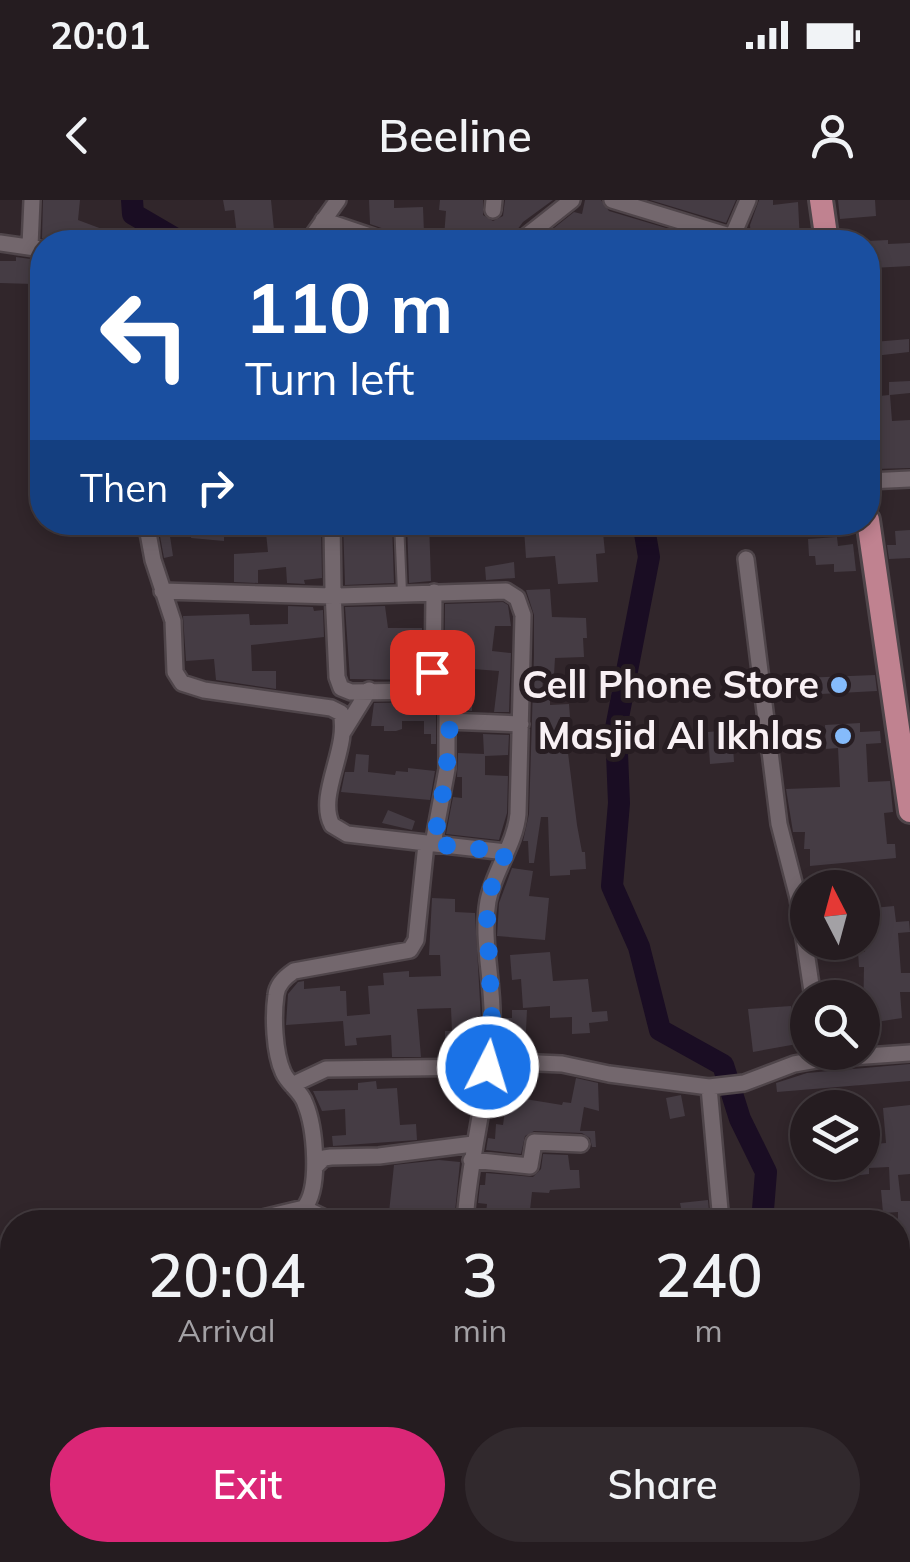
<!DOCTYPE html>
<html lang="en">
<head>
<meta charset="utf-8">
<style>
  :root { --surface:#251c20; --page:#31292d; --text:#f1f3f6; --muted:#a3a1a5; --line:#423a3e; --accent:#db2777 }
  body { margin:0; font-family:Mulish,sans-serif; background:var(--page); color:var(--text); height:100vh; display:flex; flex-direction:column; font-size:38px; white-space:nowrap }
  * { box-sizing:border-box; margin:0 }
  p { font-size:32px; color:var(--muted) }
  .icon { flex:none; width:55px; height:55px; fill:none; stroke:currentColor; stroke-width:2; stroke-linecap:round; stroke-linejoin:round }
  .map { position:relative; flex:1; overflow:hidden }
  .panel { position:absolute; left:0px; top:1010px; width:910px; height:352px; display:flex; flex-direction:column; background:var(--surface); border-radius:40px 40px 0 0; box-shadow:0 5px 15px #0003,0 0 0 2px var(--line) }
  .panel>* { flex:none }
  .top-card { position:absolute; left:30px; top:30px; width:850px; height:305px; border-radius:40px; box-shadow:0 5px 15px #0003,0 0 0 2px var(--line); background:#1a4fa0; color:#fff; overflow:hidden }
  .needle { width:65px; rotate:354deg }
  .controls { position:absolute; left:790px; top:670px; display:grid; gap:20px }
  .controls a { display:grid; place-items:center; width:90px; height:90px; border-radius:50%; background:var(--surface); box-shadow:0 5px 15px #0003,0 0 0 2px var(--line); font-size:50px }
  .pin { position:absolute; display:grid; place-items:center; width:85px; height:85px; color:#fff; margin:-42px; border-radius:20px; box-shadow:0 5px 15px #0006 }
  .me { position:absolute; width:110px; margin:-55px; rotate:5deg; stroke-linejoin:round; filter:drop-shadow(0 0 8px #0008) }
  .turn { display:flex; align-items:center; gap:35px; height:210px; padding:0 50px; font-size:45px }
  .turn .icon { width:130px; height:130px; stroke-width:2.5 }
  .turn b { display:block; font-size:70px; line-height:85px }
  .then { display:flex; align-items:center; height:95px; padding:0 50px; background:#0003; gap:20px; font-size:38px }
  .eta { display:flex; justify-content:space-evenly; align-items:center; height:170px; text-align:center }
  .eta b { font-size:60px; font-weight:600; line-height:70px }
  .primary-button { display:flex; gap:20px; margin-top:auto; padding:20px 50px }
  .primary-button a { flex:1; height:115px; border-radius:60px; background:var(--accent); color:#fff; font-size:40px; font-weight:600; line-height:115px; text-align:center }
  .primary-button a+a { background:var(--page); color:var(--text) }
  .status { display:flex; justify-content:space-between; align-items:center; height:70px; padding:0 50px; background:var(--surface); direction:ltr }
  .status svg { height:28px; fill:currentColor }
  header { display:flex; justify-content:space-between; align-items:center; height:130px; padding:0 50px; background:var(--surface); font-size:45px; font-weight:600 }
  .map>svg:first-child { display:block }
</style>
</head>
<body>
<div class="status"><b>20:01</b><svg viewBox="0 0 49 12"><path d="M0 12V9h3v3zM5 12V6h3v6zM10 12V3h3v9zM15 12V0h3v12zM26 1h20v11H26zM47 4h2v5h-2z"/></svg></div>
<header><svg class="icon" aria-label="back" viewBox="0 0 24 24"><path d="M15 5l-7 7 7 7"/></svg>Beeline<svg class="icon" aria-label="person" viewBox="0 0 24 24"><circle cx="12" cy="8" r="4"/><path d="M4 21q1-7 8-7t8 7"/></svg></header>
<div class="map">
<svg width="910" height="1362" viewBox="0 0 910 1362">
  <rect width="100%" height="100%" fill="#31262b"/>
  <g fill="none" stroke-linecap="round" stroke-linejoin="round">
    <path stroke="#1a0d23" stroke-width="22" d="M132,0L133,14L181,42
      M643,322L649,357L616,528L619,603L612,686L639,747L660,830L723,865L740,919L766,972L762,1022
      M876,1350L879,1362"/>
  </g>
  <path fill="#453c44" d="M43,0H80L78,20L110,32L105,42H82L69,37L68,42H60L42,38Z
    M223,0H271L275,40L260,41V37L237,35L234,10L225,11Z
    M369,0H394V8L423,7L424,33L393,32L370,24Z
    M440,0H483V15L493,21L503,16L505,0H553L523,22L508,42L444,37L446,11L439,10Z
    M585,0H601L609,11L713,42L604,39L603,42H543L544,36L574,12L582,14Z
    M650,0H736L726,23Z
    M759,0H773V5L798,2L800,42L751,41L750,25Z
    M838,0H875L876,16L840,19Z
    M888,40V44L910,43V66L872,68L868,41Z
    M16,57L38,60V79H33V84L0,83V61H16Z
    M909,139V152L874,156L873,142Z
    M910,181V193L890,195L892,221L910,220V268L875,269L873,237L868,233V225L873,222L870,197L889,195V182Z
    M193,322H220L224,331V341L191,338Z
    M290,322H321L322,378L304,380L305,384L287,383L286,367L258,370V383L234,382V354L268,352L266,333L284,332Z
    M343,322H392L394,383L345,385Z
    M407,322H429L431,381L409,383Z
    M553,322H602L605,353L596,354L598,382L558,384L555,356L526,358L524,329L553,327Z
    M168,323L173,356L164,358L158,325Z
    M910,330V358L889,359L887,345H896L895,331Z
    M837,337L838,346L853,344L856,371L834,372V364L816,365L815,356H809L808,339Z
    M514,362L515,378L486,380L485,367Z
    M550,389L552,417L586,418L587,438H583L584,457L555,458L554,475H543L542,497L550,496V505L569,504L570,517H560L562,554L568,553L577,625L582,652H585L586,669L570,670V675L550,676L548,617H541L534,663H529L528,641H523L529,614L534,455V415L526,390Z
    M503,402L508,405L511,426H495L492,451L511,453L509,512H494L499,471L473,469L472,511L458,510L457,500L444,486L445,404Z
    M288,406L313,407L314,411L323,410L324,437L251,445L252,471H276V489L216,480L214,459L186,461L183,416L249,414L250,425L288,424Z
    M385,406L388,428H422V480L350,479L345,407Z
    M875,475L877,491L802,495L801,478Z
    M428,502L436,510V544H431V534H424V521H402V529L396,531H384V526H371L374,503Z
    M860,523V532L880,531L881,543L866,544L868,582L890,581L893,612L884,613L887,644H895L896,658L810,666V649H804L805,632H793L786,589L840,587L838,548L826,549L825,525Z
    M732,530L734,562L710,564L708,532Z
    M483,534L509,535L508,555L485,556V575L508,576L507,613L499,640L446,634L453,597L462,598V577H457L458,553L484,554Z
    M356,554L369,555L368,572L395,575L396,571L408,572V568L435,571L430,600L341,592L345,572H354Z
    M388,610L415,621L412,630L382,623Z
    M512,668L533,671L529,696L549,698L545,740L497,736L499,703Z
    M432,698L455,699V712L475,713L481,819L478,856H445V831H452L451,808L417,809L421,857H392L391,835L356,838L357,845L345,846L343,821L286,825L288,794L298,782L304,781V789L340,786V791H346L347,816L370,814L368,786L384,785L383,773L409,771V777L441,776L440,755H429Z
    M894,706L896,722L909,721L910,732L898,733L901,773H910V792H900L902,818L863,824L864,767H859L858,752H865L862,709Z
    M550,752L553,781L588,779L592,812L607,811L608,821L589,823L590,833L572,834V817L550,818V806L523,808L521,779L512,780L510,755Z
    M791,806V819L808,817V846L797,847V844L753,852L748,809Z
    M512,810H527L525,851L501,850L503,818H512Z
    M910,864V881L777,892L776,883L807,873Z
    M576,878L598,883L599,911L584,907L580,931H595L596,947H592L590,938L582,933L534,931L525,936L521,954L486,950L488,938L495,939L496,924L503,925L507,896L562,905L563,902L571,903Z
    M376,881L377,889L397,888L400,925L416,924L417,940L333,946L332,936L346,935L345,909L322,911L313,891L358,890V883Z
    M681,895L685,916L670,919L666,898Z
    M910,905V974L898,975L901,1001H910V1044L898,1045V1012L883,1013L881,990H890L889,967L869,968V974L852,976L851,962H862V945L886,943L883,908Z
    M543,954L568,955L570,970H579L580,988L550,990L549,993L532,992L530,1010L524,1009L523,1022H485L487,1004L478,1003L480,985H485L486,973L533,977L541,969Z
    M439,960L460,962L454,1022H388L394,965Z
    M708,1000L710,1022H633L632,1015L668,1011L681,1008L680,1003Z
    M54,1350H83L82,1362H54Z
    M150,1350V1362H117V1351Z
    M201,1350H278L279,1362H201Z
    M693,1350H721L722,1362H692Z
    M767,1350H798V1359L768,1362Z
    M820,1350H853L854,1362H821Z"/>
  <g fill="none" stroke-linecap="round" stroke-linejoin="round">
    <g stroke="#4f454a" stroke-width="12">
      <path id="lane" d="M399,322L402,393
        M898,1152L910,1150"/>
    </g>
    <g stroke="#4f454a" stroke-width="20">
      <path id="street" d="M612,0L733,37
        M493,10L494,0
        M323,20L388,42
        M308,42L338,0
        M519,42L572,0
        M730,42L748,0
        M0,43L42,49
        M30,46L32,0
        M868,281L910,279
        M146,322L153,360L173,421L175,472L182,483L204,490L331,508L341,513C350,548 316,595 332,625L347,634L506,652
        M231,322H279
        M332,322L333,391L338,396L506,391L517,398L523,415L518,614C515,645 494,670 488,701C481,741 494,784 492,824C489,891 469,956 465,1022
        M746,359L779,624L798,698L813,798
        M162,391L333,396
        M333,391L337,477L341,488L351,492L433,491L447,505V569L433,644
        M433,491L434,392
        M447,521L521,524
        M343,532L369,490
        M489,861L562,864L609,874L709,887L744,883L794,864L822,859L910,853
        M292,885L326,869L487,867
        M709,887L721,1022
        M471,960L530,966L534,942L581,944
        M316,966L324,958L331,957L379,956L473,944
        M304,1008L333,1022
        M246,1022L304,1008C321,988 315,927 305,903C301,891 288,884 283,872C274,852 273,816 276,795C277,784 285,777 294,771L410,750L416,740L426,644
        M898,1070L910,1069
        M190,1350V1362
        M334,1350L336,1362
        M608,1350L609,1362
        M732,1350L733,1362
        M809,1350L810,1362
        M93,1362L94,1350
        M484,1362L502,1350"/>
    </g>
    <g stroke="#4f454a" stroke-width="25">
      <path id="secondary" d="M421,1362L467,1357L478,1362"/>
    </g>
    <g stroke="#4f454a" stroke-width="28">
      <path id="primary" d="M821,0L827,42
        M868,320L910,611"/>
    </g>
    <use href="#lane" stroke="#73676d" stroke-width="8"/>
    <use href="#street" stroke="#73676d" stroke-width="15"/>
    <use href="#secondary" stroke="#73676d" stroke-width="20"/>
    <use href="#primary" stroke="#c08290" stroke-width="22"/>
  </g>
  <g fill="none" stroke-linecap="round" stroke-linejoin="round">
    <path stroke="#1a73e8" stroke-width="18" stroke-dasharray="0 32.4" d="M432,472V491C433,492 444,501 445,501C458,520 439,619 433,644L506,652L492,685L487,716L492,821L488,867"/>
  </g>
  <g fill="#85bbfb" stroke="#271d22" stroke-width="4">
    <circle cx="839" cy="485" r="10"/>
    <circle cx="843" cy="536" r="10"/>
  </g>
  <g text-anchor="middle" stroke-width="10" stroke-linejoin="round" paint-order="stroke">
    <g font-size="38" font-weight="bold" fill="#f8f0f4" stroke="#271d22" text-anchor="end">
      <text x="819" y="498">Cell Phone Store</text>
      <text x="823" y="549">Masjid Al Ikhlas</text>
    </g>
  </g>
</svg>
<div class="controls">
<a><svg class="needle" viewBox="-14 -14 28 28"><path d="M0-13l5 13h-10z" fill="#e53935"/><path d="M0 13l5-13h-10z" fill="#a3a1a5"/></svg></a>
<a><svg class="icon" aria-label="search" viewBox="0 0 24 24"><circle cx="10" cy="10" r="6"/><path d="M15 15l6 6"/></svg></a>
<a><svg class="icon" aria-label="layers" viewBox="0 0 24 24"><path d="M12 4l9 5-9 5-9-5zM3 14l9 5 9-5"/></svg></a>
</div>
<div class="pin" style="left:432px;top:472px;background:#d93025"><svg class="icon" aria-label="arrive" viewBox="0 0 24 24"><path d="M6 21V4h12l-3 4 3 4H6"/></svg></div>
<svg class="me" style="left:488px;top:867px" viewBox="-20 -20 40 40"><circle r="17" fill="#1a73e8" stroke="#fff" stroke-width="3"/><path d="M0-11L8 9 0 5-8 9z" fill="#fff"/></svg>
<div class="top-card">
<div class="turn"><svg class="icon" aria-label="left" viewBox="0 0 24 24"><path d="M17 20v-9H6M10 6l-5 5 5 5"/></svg><div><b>110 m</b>Turn left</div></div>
<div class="then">Then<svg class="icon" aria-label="right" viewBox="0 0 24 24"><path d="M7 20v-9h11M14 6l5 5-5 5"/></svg></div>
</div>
<section class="panel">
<div class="eta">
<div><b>20:04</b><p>Arrival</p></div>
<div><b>3</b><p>min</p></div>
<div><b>240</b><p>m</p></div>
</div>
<div class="primary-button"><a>Exit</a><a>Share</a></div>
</section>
</div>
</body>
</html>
